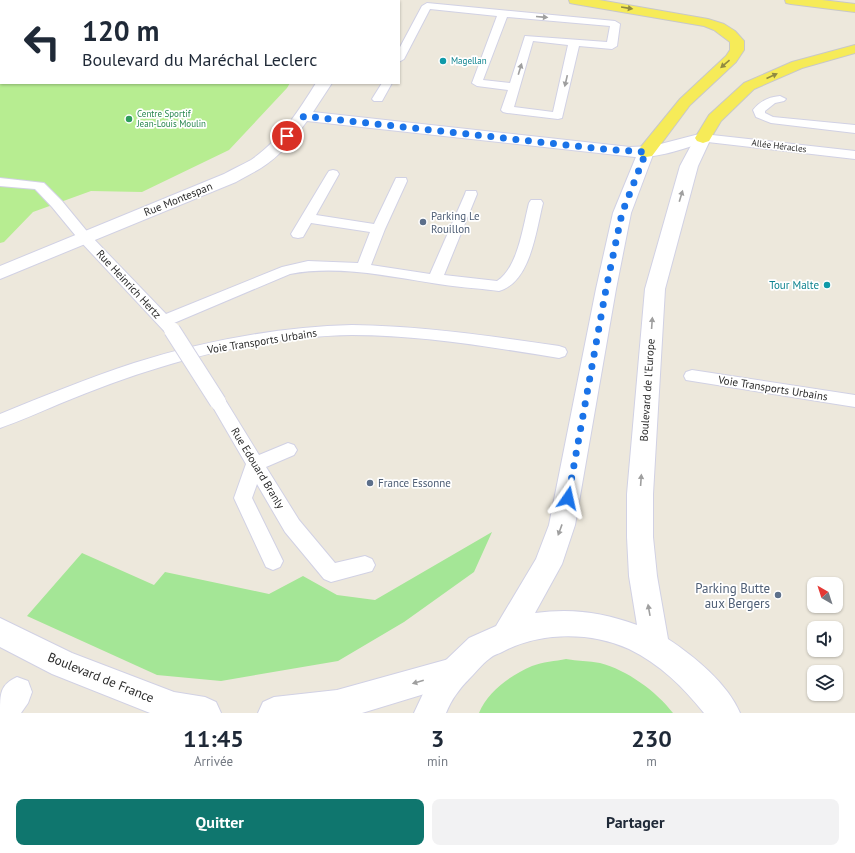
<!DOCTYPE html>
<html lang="fr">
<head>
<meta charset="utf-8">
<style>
  :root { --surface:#fff; --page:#f2f2f3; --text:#1f2937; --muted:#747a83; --accent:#0f766e }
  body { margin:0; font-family:"PT Sans",sans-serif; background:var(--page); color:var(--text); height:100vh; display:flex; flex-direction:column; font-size:15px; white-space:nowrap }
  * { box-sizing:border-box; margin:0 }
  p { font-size:13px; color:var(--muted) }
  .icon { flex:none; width:22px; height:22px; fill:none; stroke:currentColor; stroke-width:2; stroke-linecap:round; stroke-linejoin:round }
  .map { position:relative; height:713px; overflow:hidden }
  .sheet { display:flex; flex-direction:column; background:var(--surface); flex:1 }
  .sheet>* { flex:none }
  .top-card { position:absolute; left:0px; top:0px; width:400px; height:84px; box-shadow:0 1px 3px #0004; background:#fff; color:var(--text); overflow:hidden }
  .needle { width:26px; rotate:321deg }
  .tools { position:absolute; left:807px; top:577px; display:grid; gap:8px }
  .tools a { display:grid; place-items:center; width:36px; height:36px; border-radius:8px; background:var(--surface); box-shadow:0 1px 3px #0004; font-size:20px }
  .pin { position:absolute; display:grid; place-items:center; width:34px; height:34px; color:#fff; margin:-17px; border:2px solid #fff; border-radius:50%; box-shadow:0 1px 4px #0007 }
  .me { position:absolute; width:44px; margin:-22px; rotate:11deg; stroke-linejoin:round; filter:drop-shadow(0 0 3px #0008) }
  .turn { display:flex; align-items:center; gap:14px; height:84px; padding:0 16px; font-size:18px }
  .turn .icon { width:52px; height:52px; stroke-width:2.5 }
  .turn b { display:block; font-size:28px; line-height:34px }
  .eta { display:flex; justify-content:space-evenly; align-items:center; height:68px; text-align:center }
  .eta b { font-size:24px; font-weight:700; line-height:28px }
  .cta { display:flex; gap:8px; margin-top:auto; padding:8px 16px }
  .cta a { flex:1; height:46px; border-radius:8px; background:var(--accent); color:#fff; font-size:16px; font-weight:700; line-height:46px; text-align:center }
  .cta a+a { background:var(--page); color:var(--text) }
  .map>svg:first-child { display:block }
</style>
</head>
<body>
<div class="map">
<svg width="855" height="713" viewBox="0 0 855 713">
  <rect width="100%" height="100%" fill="#ede8dc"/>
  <path fill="#a4e696" d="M492,532L474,572L404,622L338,661L221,681L157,675L27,616L82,553L154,585L165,572L269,594L303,576L337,595L375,600Z
    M566,659C577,661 589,661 600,663C627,670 656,691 673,713H479C488,691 511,675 532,666C542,662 556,661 566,659Z"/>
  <path fill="#b7ed91" d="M0,0H337L1,1V83H290L287,88L229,150L142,192L91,191L33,212L4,242L0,243Z"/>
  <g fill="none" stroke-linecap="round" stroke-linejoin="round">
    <g stroke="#d1d1e4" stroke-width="2">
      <path id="service" d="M427,3L615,21L620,24L617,46L612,49L579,46L562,118L558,119L507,113L503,112L501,110L508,90L477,86L472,83L497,16L430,9L404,59L399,62V49L422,6ZM507,17L610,26L607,42L525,36L510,83L483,80ZM533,41L568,45L553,112L514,107Z
        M382,83H392L382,101H374L372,99Z
        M780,96L786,99L784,101L775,103L765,111V113L773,117L855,125V133L771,123L756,117L753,110C760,101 769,97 780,96Z
        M703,134L855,151V159L699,141L697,138L699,135Z
        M333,170L337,171L339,174L316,215L374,224L396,178H406L407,181L385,229L371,265L430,274L465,194L466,191H476L477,194L444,275L497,281C518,268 523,226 529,203L531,200H541L543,203C536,230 531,282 499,291C477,288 454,287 432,283C386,276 337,265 290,274L174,323L179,329L176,333L171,334L166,333L80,241L52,207L35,189L0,186V178L44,183L62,201L90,235L166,314L282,267L308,261L358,263L370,232L311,223L303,237L298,238L293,237L291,234L327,174L329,171Z
        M352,325C422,326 490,336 559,346L565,348L567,352L565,356L559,358C491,347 421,335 352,335C288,336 222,348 161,367C127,377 93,390 59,404C40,412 20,421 0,428V414C44,396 88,378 134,363C204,341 278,327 352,325Z
        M692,370L855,395V407L686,380L684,376L686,372Z
        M218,396L224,398L259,455L288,443L294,445L297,450L294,455L266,467L299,520L335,563L365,556L372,559L375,565L372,571L331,582L324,579L285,532L257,484L252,498L283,561L280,567L273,570L266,567L234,498L246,464L210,402L212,398Z"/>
    </g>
    <g stroke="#d1d1e4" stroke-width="2">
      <path id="pedestrian" d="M17,677L28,681L32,692L28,703L21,713H0C0,693 0,685 17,677Z"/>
    </g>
    <g stroke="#d1d1e4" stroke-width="2">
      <path id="minor" d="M316,83H332L313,112L630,147L653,146L703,133L709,135L711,138L709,141C684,148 661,158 635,157L307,121C294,139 280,156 261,168C253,173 244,177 236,182L0,279V266L224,174C233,169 242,165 251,160C280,140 298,112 316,83Z
        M0,618L72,653L174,692L205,697L216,702L221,713H150L52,674L0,647Z
        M456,657L467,661L471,671L467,681L362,713H258L263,702L274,697L337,690Z"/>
    </g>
    <g stroke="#d1d1e4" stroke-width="2">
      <path id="secondary" d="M703,133L709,135L711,138L698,166L665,289L653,494V537L657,576L668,639C694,656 728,684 740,713H704C683,687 660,664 629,649C590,631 539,632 502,652C498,654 493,655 489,659C482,664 476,672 470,678C460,688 451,700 446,713H414L428,683L446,660L469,638L496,626L536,559L549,525L596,289L613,213L638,152L640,148L646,147L652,148L654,152L631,213L616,289L575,525L562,564L535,613C571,608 602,612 637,625L629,576L627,537V494L645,289L680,166L695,138L697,135Z"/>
    </g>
    <g stroke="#c8c8c8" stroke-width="2">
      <path id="primary" d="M569,0H599L708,19L724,24L735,31L744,41V50L736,62L690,105L652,156L646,157L640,156L638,152L640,148L680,99L726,56L730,50V42L714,30L704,26L575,4L570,3Z
        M785,0H822L855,4V12L791,4L786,3Z
        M855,45V53L802,68L754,89L721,121L709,141L703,143L697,141L695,138L709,115L744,83L792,62Z"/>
    </g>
    <use href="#service" fill="#fff" fill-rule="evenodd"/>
    <use href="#pedestrian" fill="#fff" fill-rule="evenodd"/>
    <use href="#minor" fill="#fff" fill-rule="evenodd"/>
    <use href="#secondary" fill="#fff" fill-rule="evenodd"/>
    <use href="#primary" fill="#f6eb58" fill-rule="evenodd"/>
    <g stroke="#d1d1e4" stroke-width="18" stroke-linecap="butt">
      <path id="service-bridge" d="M172,330L218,402"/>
    </g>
    <use href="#service-bridge" stroke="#fff" stroke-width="16"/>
  </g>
  <defs><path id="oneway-solid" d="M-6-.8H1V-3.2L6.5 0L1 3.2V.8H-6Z"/></defs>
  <g fill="#908a41">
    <use href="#oneway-solid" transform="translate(627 8) rotate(9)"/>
    <use href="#oneway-solid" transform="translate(725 64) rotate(139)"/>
    <use href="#oneway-solid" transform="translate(772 76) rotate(-24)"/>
  </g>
  <g fill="#9f9f9f">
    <use href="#oneway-solid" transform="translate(542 17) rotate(5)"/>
    <use href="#oneway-solid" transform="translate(520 69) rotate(-73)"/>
    <use href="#oneway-solid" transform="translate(566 81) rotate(103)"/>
    <use href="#oneway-solid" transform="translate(681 196) rotate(-73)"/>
    <use href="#oneway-solid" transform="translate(652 323) rotate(-86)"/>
    <use href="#oneway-solid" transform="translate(641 480) rotate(-86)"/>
    <use href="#oneway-solid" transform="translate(560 530) rotate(110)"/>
    <use href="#oneway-solid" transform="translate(649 610) rotate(-100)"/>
    <use href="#oneway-solid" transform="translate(418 682) rotate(164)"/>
  </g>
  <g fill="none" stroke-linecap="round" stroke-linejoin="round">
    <path stroke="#1a73e8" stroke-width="7" stroke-dasharray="0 12.6" d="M287,136L304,116L603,149L646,152L622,213L606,289L568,498"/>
  </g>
  <g fill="#0f9aa8" stroke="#fff" stroke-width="1.5">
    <circle cx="443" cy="61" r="4"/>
    <circle cx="827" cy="285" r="4"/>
  </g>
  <circle fill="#2e9e5b" stroke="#fff" stroke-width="1.5" cx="129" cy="119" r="4"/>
  <g fill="#5c6f8a" stroke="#fff" stroke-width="1.5">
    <circle cx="423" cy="222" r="4"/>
    <circle cx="370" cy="483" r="4"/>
    <circle cx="778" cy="595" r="4"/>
  </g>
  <g text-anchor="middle" stroke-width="3.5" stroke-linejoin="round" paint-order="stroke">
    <g font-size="9" fill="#0d838f" stroke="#fff" text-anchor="start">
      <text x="451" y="64">Magellan</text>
    </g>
    <g font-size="9" fill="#27864d" stroke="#fff" text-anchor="start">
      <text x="137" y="117">Centre Sportif<tspan x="137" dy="10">Jean-Louis Moulin</tspan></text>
    </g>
    <g font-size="9" fill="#2a2a2a" stroke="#fff">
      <text transform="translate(779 146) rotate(7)" y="3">Allée Héracles</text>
    </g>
    <g font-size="11" fill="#2a2a2a" stroke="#fff">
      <text transform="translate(178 199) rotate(-22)" y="4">Rue Montespan</text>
      <text transform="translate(129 284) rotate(47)" y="4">Rue Heinrich Hertz</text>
      <text transform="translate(262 341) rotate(-9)" y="4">Voie Transports Urbains</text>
      <text transform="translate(773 388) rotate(9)" y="4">Voie Transports Urbains</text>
      <text transform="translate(647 390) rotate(-86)" y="4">Boulevard de l'Europe</text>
      <text transform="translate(258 468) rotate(59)" y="4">Rue Edouard Branly</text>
    </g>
    <g font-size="11" fill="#4e5e75" stroke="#fff" text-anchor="start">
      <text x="431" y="220">Parking Le<tspan x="431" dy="13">Rouillon</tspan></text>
      <text x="378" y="487">France Essonne</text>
    </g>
    <g font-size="11" fill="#0d838f" stroke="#fff" text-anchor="end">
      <text x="819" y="289">Tour Malte</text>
    </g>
    <g font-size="13" fill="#4e5e75" stroke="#fff" text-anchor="end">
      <text x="770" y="593">Parking Butte<tspan x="770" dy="15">aux Bergers</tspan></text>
    </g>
    <g font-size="13" fill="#2a2a2a" stroke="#fff">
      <text transform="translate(101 677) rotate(22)" y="5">Boulevard de France</text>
    </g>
  </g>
</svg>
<div class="tools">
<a><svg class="needle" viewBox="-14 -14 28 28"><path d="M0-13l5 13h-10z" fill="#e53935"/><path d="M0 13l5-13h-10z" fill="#747a83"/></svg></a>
<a><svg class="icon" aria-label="sound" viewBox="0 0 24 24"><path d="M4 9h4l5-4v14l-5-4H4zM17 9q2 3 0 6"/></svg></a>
<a><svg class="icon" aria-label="layers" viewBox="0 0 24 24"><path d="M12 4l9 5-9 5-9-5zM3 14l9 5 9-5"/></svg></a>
</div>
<div class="pin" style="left:287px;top:136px;background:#d93025"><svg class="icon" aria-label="arrive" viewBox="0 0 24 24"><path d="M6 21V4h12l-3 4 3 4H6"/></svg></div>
<svg class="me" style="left:568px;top:498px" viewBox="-20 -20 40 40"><path d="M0-17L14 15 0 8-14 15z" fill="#1a73e8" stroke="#fff" stroke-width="4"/></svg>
<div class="top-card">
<div class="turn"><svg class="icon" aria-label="left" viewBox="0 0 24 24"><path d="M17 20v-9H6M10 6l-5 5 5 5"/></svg><div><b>120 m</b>Boulevard du Maréchal Leclerc</div></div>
</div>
</div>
<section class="sheet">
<div class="eta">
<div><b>11:45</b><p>Arrivée</p></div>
<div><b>3</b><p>min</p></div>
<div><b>230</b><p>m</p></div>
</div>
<div class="cta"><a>Quitter</a><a>Partager</a></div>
</section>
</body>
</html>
